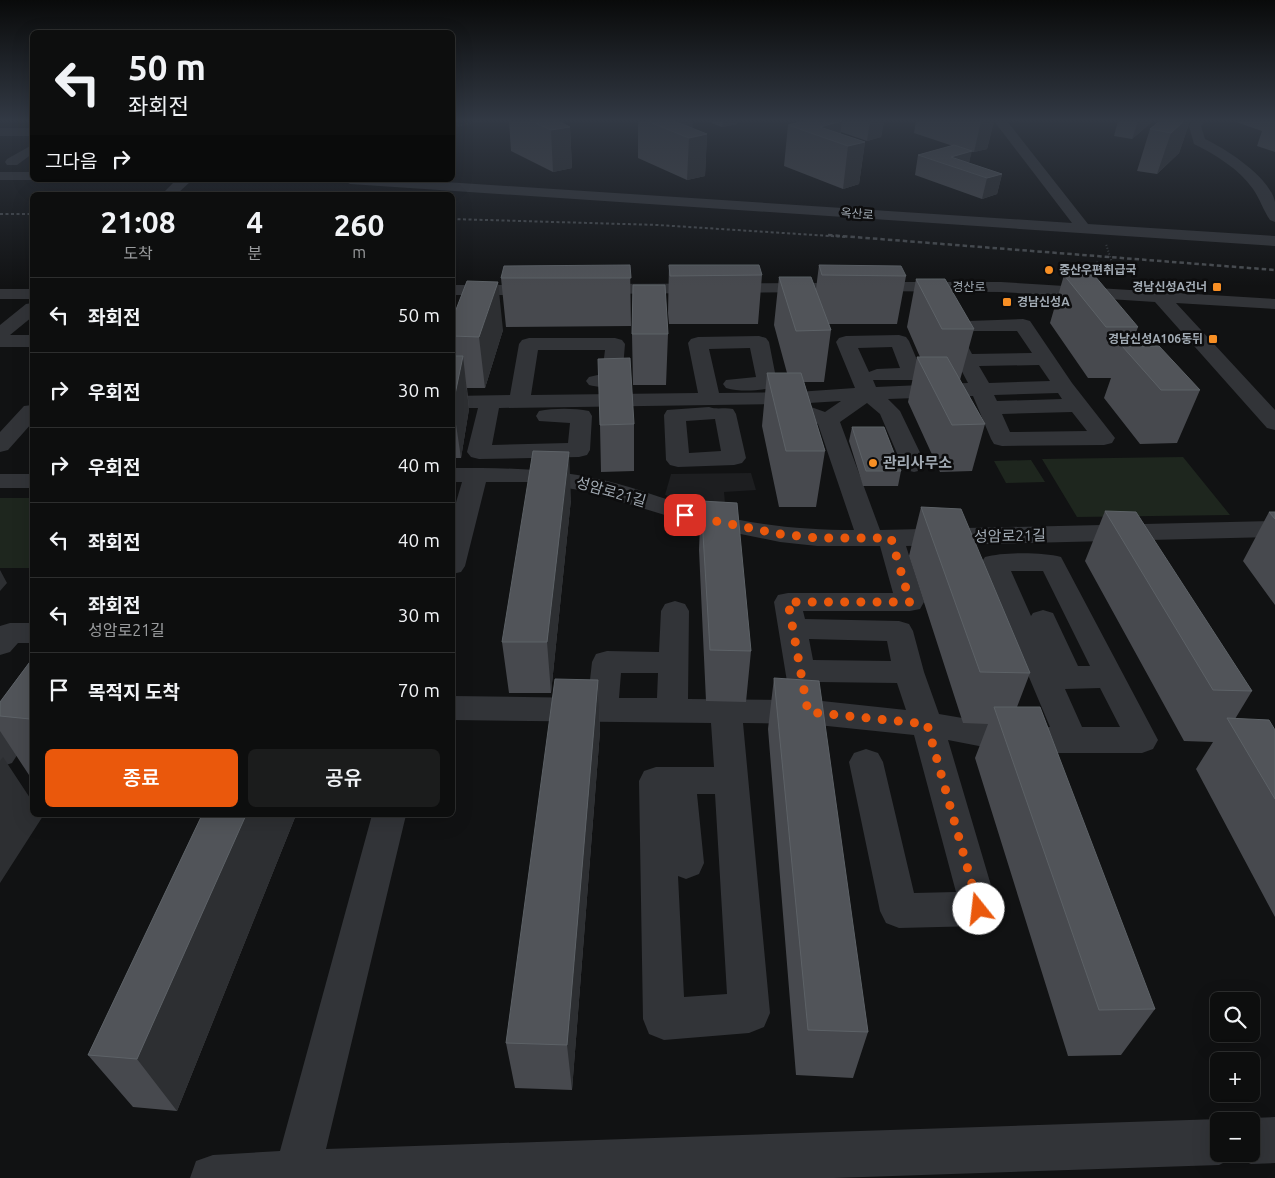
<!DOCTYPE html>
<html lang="ko">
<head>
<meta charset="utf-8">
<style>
  :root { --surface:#0d0e0e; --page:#1b1c1c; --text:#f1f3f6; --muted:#9a9c9e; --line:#2d2e2e; --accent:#ea580c }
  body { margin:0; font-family:Ubuntu,"Noto Sans KR",sans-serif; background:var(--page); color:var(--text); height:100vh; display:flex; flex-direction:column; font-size:19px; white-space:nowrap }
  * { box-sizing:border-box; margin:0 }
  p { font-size:16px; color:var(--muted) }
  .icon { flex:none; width:28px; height:28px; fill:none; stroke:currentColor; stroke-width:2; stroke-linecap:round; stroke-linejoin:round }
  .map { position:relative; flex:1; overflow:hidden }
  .details { position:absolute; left:30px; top:192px; width:425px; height:625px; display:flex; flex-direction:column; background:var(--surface); border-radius:8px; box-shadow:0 5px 20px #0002,0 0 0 1px var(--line) }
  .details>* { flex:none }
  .banner { position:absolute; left:30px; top:30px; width:425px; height:152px; border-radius:8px; box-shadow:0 5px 20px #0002,0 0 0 1px var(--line); background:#0d0e0e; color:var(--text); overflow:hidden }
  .buttons { position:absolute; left:1210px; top:992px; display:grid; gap:10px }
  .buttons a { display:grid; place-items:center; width:50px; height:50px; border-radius:8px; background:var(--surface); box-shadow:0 5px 20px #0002,0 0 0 1px var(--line); font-size:25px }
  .pin { position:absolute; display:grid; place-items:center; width:42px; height:42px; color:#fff; margin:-21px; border-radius:10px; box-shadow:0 2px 8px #0006 }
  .me { position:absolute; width:55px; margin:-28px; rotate:344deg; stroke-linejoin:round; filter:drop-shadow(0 0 4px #0008) }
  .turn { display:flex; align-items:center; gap:18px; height:105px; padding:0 15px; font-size:22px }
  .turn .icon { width:65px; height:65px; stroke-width:2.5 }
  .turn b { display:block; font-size:35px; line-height:42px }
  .then { display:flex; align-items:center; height:48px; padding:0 15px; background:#0003; gap:10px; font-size:19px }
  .eta { display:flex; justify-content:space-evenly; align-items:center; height:85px; text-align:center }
  .eta b { font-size:30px; font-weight:600; line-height:35px }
  .button { display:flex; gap:10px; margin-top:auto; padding:10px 15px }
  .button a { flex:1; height:58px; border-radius:8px; background:var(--accent); color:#fff; font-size:20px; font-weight:600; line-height:58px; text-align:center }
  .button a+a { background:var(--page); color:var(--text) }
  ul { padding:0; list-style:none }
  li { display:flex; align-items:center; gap:15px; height:75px; padding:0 15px; border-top:1px solid var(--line) }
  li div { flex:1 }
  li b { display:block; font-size:19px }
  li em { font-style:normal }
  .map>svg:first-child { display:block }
</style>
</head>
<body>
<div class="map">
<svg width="1275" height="1178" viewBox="0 0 1275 1178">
  <rect width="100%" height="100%" fill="#111213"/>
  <path fill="#1d1e20" d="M751,473L756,490L724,492L726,514L665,495L671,474Z"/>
  <path fill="#1e261e" d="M1183,457L1230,515L1077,517L1042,459Z
    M1031,460L1045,482L1006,483L994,461Z
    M0,498H32V568H0Z"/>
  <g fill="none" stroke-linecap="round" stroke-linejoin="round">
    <path stroke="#383b3f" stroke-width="2" stroke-dasharray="1 2" stroke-linecap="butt" d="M452,127L481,121
      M1081,276L1096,262L1105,264L1088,277
      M1102,276L1113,266L1106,244
      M1094,277L1112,263"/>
    <path fill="#323438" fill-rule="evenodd" d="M994,121H1007L1088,224L1275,236V246L350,184L343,180H415L1072,223Z
      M1192,121H1205L1201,126L1205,139C1226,149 1270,177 1275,202C1275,208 1275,215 1275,222L1270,220C1263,210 1260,199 1253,189C1239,169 1216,155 1194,144L1189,126Z
      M0,128H32V136H0Z
      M32,145V154L17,165H7L5,162L7,159Z
      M0,172H32L33,180H0Z
      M176,180H192L176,195H166L164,192Z
      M866,282H1001L1275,299V309L1176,303L1275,410V430L1267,428L1155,302L1001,292L860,291L857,287L860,283Z
      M816,283L822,284L825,288L822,292L594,294L588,293L585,289L588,285L594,284Z
      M452,285H538L544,286L547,290L544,294L538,295H452Z
      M0,289H32V299H0Z
      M32,303V317L10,335H32V347H0V325L26,304Z
      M1023,319L1030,321L1072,383L1115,438L1112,443L1104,445L1002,446L994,444L991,439L973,396L888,399L900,411L926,465L922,470L914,472L906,470L902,465L880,414L867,403L840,422L880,530L1275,521V537L906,546L924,602L920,609L910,611H803L805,619L899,621L909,624L913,631L924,672L939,714L1015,727H1050L981,563L985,557C1004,552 1042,552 1061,557L1158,740L1153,749L1142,753H1015L948,740L998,909L992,921L979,926L899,928L886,923L880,911L849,762L854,753L866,749L878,753L883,762L914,893L956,892L914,735L808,724L743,723L770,1013L764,1027L749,1033L664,1040L649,1034L643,1019L639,781L644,771L656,767H714L711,723L452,720V696L588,698L592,662L596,654L607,651L659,652L661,611L665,604L675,601L685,604L689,611L688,699L790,700L774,602L778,595L788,593H893L880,546H817L780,542L701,526L586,491L527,482H486L465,566L461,572L452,574V516L462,482H452V468C500,468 541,468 588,477C628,484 671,502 711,513C757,526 807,530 854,530L818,424L793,416L788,404L499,408L492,445L568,443L570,423L539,421L536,416L539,411C554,408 574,408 589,411L592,416L590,450L587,455L579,457L479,459L471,457L467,452L478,408H452V396L510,395L519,344L522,340L529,338H615L622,340L625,344L622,380L619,384C609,387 599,388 589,385L586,381L589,377L602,374L605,350H538L531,395L698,393L688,343L691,339L698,337L759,336L766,338L769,342L777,383L774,387C760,391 740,392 726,388L723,384L726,380L756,377L750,348L709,349L719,393L797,392L855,388L836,342L839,338L846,336L899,335L906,337L909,341L923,374L920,378L913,380H873L876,387L968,383L938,326L940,322ZM960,331H1017L1032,353L972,354ZM892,347L900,368L877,369L869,372L858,348ZM1039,365L1050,381L989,383L979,366ZM1058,393L1062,399L997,401L994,395ZM841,401L825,412L811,407L809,403ZM1072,412L1087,431L1010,432L1002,414ZM1011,571H1043L1090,666H1078L1053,613L1043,610L1033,613L1031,616ZM809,639L887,641L891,661L813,660ZM621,673H658L657,698H619ZM818,682L897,683L906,710L822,701ZM1100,688L1120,727H1082L1065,689ZM697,794H715L727,994L684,997L678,876L686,879L699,874L704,863Z
      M32,405V423L8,450L0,452V432L24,406Z
      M709,407C718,410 724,407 733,409L736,414L746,458L742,463L734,465L678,467L670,465L666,460L664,415L667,410ZM715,419L721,451L689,453L686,421Z
      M0,474H32V488H0Z
      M10,623H32V643H18L10,652L0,655V626Z
      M32,696V732L12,763L0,767V729L21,700Z
      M372,815H406L326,1149L1219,1119L1224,1121H1219V1154H1251V1121H1244L1251,1118L1275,1117V1163L1251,1164L1235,1157L1219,1165L834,1178H190L196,1161L213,1155L280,1151Z"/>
    <path stroke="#494d51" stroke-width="2" stroke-dasharray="3 2.5" stroke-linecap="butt" d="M0,214H32
      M452,219L658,225L846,237"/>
    <path stroke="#494d51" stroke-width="2.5" stroke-dasharray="4.5 3" stroke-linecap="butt" d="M828,235L1275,270"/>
  </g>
  <path fill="#47494e" d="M509,121H564V124L570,127L572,168L553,172L511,151Z
    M638,121H647L692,129L707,134L705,176L687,180L638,158Z
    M707,121H738L737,124L722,127Z
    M804,121H884L881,137L867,141L841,132V134L865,142L859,184L843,189L784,166L788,125Z
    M916,121H994L987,149L974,152H971L969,163L1002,174L997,194L982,199L915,175L918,155L953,146L914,133Z
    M1118,121H1153L1132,139L1114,136Z
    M1160,121H1190L1179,153L1157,174L1137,171L1150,129Z
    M1233,121H1275V152L1257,146L1262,131Z
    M630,265L631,326L506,327L501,278Z
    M669,265L762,275L758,324H669L668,313Z
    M819,265L906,276L897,324H829L831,330L824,382H804L825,451L816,507H779L762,426L767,373H787L774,325L779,277L816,289Z
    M1064,275L1138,327L1131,346L1200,390L1177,443L1140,444L1104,398L1111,378H1088L1050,323Z
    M916,279L974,329L960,380L985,424L972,471L940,472L908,402L917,357H920L907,327Z
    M452,320L503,330L485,388H467L469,409L461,458H452Z
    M632,334H668L666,385H633Z
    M634,424V471L601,472L600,425Z
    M852,427L901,471L898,486H863L849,441Z
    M571,499L551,693H509L502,642Z
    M701,501L751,651L746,702L706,701L699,550Z
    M921,507L1030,673L1017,707L1155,1009L1121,1055L1068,1056L975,758L988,724L963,723L909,556Z
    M1105,511L1252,691L1235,719L1275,730V917L1196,769L1213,742L1184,741L1085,561Z
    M1269,512H1275V605L1243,561Z
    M32,659V776L29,775L0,731V702Z
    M774,678L868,1032L853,1078L796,1075L768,729Z
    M598,680L600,731L572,1090L515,1088L506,1043Z
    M202,815H296L177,1111L133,1107L88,1055Z"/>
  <path fill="#2d2f32" d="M538,121H564V128L570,127L572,168L553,172L551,130Z
    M668,121H693L692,137L707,134L705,176L687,180L689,138Z
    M723,121H738L737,124L722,127Z
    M842,121L839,143L820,127Z
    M870,121H884L881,137L867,141Z
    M981,121H994L987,149L974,152Z
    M1138,121H1153L1132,139Z
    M1184,121H1190L1179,153L1157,174L1171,133Z
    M865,142L859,184L843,189L848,146Z
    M972,151L967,171L951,157Z
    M1002,174L997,194L982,199L987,178Z
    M498,282L503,330L485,388L479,337Z
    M463,356L469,409L461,458L453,404Z
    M569,452L571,499L551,693L547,642Z
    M0,570L7,583L0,591Z
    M598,680L600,731L572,1090L567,1045Z
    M32,715V723L30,719Z
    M3,757L32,801V815H42L43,816L0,883V761Z
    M246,815H296L177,1111L137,1059Z"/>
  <path fill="#515459" stroke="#5d6267" d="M531,121H558L570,127L551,130Z
    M647,121H674L707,134L689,138Z
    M804,121H842L820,127L865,142L848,146L788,125Z
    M1160,121H1184L1171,133L1150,129Z
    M954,145L972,151L951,157L1002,174L987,178L918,155Z
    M630,265L631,278H501L504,266Z
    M669,265H759L762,275L670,276Z
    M819,265L901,266L906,276L822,275Z
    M1064,275H1094L1138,327H1106Z
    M779,277H811L831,330L796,331Z
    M916,279H945L974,329H942Z
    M467,281L498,282L479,337L452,336V320Z
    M633,285H665L668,334H632Z
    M1122,346H1159L1200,390H1161Z
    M452,356H463L453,404H452Z
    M917,357H947L985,424L952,425Z
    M630,358L634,424L600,425L598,359Z
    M767,373H801L825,451H786Z
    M852,427H884L901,471H866Z
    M533,451L569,452L547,642H502Z
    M701,501L737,503L751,651L710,650Z
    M921,507L961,509L1030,673L980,672Z
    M1105,511L1136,512L1252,691L1213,690Z
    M1269,512H1275V519Z
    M32,659V715L30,719L0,716V702Z
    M774,678L819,681L868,1032L808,1030Z
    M555,679L598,680L567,1045L506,1043Z
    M994,707H1040L1155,1009L1099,1010Z
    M1227,718L1269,720L1275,730V799Z
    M202,815H246L137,1059L88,1055Z"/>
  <linearGradient id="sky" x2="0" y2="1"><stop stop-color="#090a0a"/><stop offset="0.42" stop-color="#323944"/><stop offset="1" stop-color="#323944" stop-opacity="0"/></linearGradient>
  <rect width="1275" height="286" fill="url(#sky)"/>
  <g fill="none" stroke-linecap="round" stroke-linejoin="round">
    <path stroke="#ea580c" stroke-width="9" stroke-dasharray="0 16.2" d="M685,515L780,534L817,538H891L910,602H788L808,712L927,724L979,909"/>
  </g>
  <g fill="#f88f24" stroke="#0d0d0e" stroke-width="2">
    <circle cx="1049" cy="270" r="5"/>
    <rect x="1212" y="282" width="10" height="10" rx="2.5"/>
    <rect x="1002" y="297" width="10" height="10" rx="2.5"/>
    <rect x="1208" y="334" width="10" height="10" rx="2.5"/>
    <circle cx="873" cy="463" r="5"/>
  </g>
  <g text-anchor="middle" stroke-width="5" stroke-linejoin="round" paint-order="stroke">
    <g font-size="12" fill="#a2abb4" stroke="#0d0d0e">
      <text transform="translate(857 214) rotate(4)" y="4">옥산로</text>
      <text x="969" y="291">경산로</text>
    </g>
    <g font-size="12" font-weight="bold" fill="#a2abb4" stroke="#0d0d0e" text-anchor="start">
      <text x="1059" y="274">중산우편취급국</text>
      <text x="1207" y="291" text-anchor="end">경남신성A건너</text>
      <text x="1017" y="306">경남신성A</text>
      <text x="1203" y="343" text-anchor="end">경남신성A106동뒤</text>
    </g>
    <g font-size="15" font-weight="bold" fill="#a2abb4" stroke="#0d0d0e" text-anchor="start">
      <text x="883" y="468">관리사무소</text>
    </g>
    <g font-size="15" fill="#a2abb4" stroke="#0d0d0e">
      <text transform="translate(611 492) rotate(16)" y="5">성암로21길</text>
      <text transform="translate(1010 536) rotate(-1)" y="5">성암로21길</text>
    </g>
  </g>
</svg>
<div class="buttons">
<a><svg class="icon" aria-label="search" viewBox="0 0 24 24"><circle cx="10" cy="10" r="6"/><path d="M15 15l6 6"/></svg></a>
<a>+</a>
<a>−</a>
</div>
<div class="pin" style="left:685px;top:515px;background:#d93025"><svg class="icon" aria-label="arrive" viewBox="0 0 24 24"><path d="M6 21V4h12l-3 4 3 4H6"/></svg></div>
<svg class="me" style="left:979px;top:909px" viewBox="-20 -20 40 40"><circle r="19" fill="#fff"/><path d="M0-13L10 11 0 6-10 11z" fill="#ea580c"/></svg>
<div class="banner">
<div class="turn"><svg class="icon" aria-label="left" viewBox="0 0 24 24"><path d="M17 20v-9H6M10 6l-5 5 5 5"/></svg><div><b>50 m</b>좌회전</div></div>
<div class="then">그다음<svg class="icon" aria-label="right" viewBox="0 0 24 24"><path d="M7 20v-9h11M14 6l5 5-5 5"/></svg></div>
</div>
<section class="details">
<div class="eta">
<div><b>21:08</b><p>도착</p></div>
<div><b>4</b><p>분</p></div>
<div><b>260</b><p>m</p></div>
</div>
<ul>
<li><svg class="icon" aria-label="left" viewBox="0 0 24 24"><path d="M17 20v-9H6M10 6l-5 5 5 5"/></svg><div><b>좌회전</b></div><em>50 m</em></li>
<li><svg class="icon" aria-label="right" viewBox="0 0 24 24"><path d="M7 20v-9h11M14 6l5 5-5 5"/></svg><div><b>우회전</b></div><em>30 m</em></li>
<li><svg class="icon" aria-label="right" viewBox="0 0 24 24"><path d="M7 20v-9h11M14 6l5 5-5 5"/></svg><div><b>우회전</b></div><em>40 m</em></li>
<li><svg class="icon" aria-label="left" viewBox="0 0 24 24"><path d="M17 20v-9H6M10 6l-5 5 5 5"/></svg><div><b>좌회전</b></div><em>40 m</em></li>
<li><svg class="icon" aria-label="left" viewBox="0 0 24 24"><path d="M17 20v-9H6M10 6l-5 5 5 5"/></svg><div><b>좌회전</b><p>성암로21길</p></div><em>30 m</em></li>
<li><svg class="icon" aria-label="arrive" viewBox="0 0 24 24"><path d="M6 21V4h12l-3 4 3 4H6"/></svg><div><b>목적지 도착</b></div><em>70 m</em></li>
</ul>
<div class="button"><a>종료</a><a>공유</a></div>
</section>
</div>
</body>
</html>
